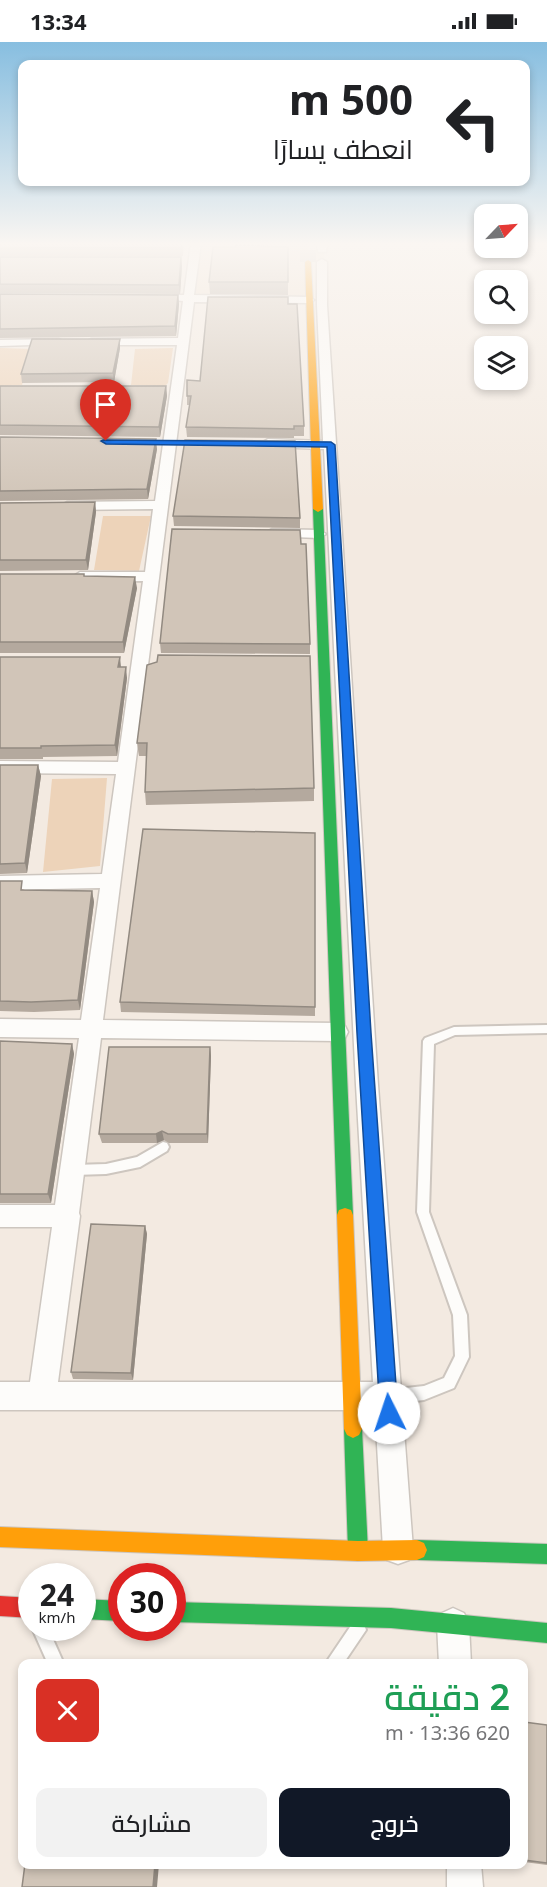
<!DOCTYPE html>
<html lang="ar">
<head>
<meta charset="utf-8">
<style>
  :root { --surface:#fff; --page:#f2f2f2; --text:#202124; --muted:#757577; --accent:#111827 }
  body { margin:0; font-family:"Noto Sans",Cairo,sans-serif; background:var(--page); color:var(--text); direction:rtl; height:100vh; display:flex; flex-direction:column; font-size:22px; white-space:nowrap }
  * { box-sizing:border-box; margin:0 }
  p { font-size:20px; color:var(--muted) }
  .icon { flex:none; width:33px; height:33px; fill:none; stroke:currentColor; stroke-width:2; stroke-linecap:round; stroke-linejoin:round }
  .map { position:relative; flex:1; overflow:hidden; direction:ltr }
  .panel { position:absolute; left:18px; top:1617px; width:510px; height:210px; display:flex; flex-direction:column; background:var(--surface); border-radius:12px; box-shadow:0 3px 9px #0003; direction:rtl }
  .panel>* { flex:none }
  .guide { position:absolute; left:18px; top:18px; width:512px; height:126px; border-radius:12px; box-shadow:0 3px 9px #0003; direction:rtl; background:#fff; color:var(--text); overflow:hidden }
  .needle { width:39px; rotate:65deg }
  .controls { position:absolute; left:474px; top:162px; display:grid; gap:12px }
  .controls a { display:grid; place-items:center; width:54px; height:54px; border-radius:12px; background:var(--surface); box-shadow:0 3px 9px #0003; font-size:30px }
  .speed { position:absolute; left:18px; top:1521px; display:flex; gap:12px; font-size:30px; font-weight:700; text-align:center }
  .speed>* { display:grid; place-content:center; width:78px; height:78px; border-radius:50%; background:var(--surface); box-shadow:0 3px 9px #0003; line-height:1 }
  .speed small { font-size:15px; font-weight:400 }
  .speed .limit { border:9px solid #d22; background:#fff; color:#111 }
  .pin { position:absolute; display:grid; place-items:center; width:51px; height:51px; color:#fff; margin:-62px -26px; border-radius:50% 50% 50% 0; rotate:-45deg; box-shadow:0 0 6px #0007 }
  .pin .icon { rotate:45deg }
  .me { position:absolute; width:66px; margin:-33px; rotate:356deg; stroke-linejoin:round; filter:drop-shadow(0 0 4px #0008) }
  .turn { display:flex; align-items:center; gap:21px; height:126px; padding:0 18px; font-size:27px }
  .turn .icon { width:78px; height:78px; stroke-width:2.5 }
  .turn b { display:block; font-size:42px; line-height:51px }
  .round { display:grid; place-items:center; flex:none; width:63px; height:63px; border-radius:12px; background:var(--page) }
  .overview { display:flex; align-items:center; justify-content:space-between; height:102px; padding:0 18px }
  h1 { font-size:36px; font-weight:600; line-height:45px; color:#1e9e55 }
  .primary-button { display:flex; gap:12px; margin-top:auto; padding:12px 18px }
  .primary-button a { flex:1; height:69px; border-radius:12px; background:var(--accent); color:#fff; font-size:24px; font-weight:600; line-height:69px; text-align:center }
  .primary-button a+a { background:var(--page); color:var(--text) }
  .status { display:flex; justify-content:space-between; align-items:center; height:42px; padding:0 30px; background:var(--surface); direction:ltr }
  .status svg { height:16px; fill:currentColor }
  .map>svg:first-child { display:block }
</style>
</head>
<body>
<div class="status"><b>13:34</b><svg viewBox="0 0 49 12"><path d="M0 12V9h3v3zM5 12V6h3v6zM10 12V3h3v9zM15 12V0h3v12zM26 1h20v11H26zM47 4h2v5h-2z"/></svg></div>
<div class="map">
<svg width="547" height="1845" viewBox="0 0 547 1845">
  <rect width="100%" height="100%" fill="#f3eae1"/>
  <path fill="#efe0d0" d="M194,201H308V208H324V220H308L309,258L188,256Z"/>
  <path fill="#edd3b9" d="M0,306L33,307L22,343L0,344Z
    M173,306L168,341L165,344L131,343L135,307Z
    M103,474H151L139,529L94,528Z
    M107,736L100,824L43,830L52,737Z"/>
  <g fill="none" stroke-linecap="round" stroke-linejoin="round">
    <path stroke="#cfc6be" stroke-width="16" stroke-dasharray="16 8" stroke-linecap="butt" d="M308,208V220"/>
    <g stroke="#cdc6bf" stroke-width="4">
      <path id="lane" d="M547,983V991L455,993L434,1002L429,1170L467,1273L469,1315L454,1346L424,1358L388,1362L383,1360L381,1355L383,1350L388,1348L424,1344L444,1336L455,1314L453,1273L417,1170L423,999L425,996L454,985Z
        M163,1100L167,1101L169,1105L167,1109L140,1125L106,1132L74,1133L70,1132L68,1128L70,1124L74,1123L106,1122L137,1115Z
        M358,1580L364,1582L366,1588L343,1622H325L352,1582Z
        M32,1586H48L64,1622H48Z"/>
    </g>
    <g stroke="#cdc6bf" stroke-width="3">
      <path id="street" d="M191,201H201L194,253L309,255L314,258L309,261L194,260L103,978L337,981L345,984L348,990L345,996L337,999L101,996L79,1171L80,1174L58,1340H373L356,1043L324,407L268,405L261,401L268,397L323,399L317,263V220L322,217L327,220V263L378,1043L413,1507L409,1518L398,1522L387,1518L383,1507L375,1368H0V1340H30L52,1185H0V1163H55L79,996L0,995V977L81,978L100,846L0,848V834L102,832L116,732L0,731V719L118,720L143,539L80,540L72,535L80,530H145L153,467L67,468L60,464L67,460L155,459L177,303H91L85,300L91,297L178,296L183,259L171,258L170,256L175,253H184Z
        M317,201H327L326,210H318Z
        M59,297L65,300L63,302L0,304V298Z
        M272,487L319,488L326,492L319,496L267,494L265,491Z
        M453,1566L464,1571L469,1582L471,1622H439L437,1582L442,1571Z
        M447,1822H481L483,1845H447Z"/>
    </g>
    <g stroke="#cdc6bf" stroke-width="2">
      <path id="fast" d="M318,464L323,467L353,1173L351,1178L345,1180L339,1178L337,1173L313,467Z
        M353,1378L359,1381L362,1387L368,1509L365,1516L358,1519L351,1516L348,1509L344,1387L347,1381Z
        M417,1498L547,1502V1522L417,1518L410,1515L407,1508L410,1501Z
        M82,1557L122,1559V1579L82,1577Z
        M172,1560L391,1566L547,1581V1601L391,1586L172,1580Z"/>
    </g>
    <g stroke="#cdc6bf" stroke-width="2">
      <path id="slow" d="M308,218L311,220L323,467L318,470L313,467L305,220Z
        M345,1166L351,1168L353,1173L362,1387L359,1393L353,1396L347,1393L344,1387L337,1173L339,1168Z
        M0,1485L358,1499L417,1498L424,1501L427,1508L424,1515L417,1518L358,1519L0,1505Z"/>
    </g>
    <g stroke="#cdc6bf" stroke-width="2">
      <path id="jam" d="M0,1554L32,1556V1576L0,1574Z"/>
    </g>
    <use href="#lane" fill="#fdfcfa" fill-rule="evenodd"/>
    <use href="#street" fill="#fdfcfa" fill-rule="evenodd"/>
    <use href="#fast" fill="#30b455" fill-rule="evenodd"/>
    <use href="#slow" fill="#ff9f0a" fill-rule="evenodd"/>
    <use href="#jam" fill="#e5322d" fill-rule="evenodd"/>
  </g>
  <path fill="#b4a99e" d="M0,201H184L183,214H0Z
    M288,205V253L210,252L209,240Z
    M0,215H181L182,224L180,252L0,251Z
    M0,252L178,253L179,262L176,294L0,296Z
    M288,262L304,384V394H294V396L187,395L186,385L190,363H187V354L200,339Z
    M120,297V306L114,340L22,341L21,332Z
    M0,344H166L167,354L160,395L0,393Z
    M0,395L157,407L148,457L0,459Z
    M95,460L96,470L88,528L0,529V461Z
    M173,474L300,476V486L174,484Z
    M0,532H84V534L137,546L124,611H0Z
    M160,601L310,602V612L161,611Z
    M0,615L121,625L127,636L117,714L43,715V717H0Z
    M147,623L314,746V759L146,763L145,750L147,714H139L137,701Z
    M0,723H38L41,734L27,831L0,832Z
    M0,839L25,848L92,849L94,860L80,968L34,970L0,969Z
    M120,960L315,965V974L121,970Z
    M0,999L72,1002L74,1012L51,1161H0Z
    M210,1005L211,1014L208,1101H169L164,1098L157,1101H102L99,1092Z
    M145,1184L147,1192L133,1338L73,1337L71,1330Z
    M524,1680L547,1683V1823L524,1820Z"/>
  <path fill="#928a81" d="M181,215L182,224L180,252L179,243Z
    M178,253L179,262L176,294L175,284Z
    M120,297V306L114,340L113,331Z
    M166,344L167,354L160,395L159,385Z
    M156,397L157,407L148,457L147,447Z
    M95,460L96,470L88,528L86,518Z
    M135,535L137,546L124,611L123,600Z
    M120,615L121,625H118Z
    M126,625L127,636L117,714L115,703Z
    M38,723L41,734L27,831L25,821Z
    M92,849L94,860L80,968L78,958Z
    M72,1002L74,1012L51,1161L48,1152Z
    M210,1005L211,1014L208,1101L207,1092Z
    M162,1089L164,1098L157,1101L156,1092Z
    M145,1184L147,1192L133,1338L131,1331Z
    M155,1822H159L157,1845H153Z"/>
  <path fill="#d1c5b8" stroke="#928a81" stroke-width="1.5" d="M0,201H182V205L0,206Z
    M236,203L288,205V240H209L213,205H236Z
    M0,215H181L179,243L0,242Z
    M0,252L178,253L175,284L0,287Z
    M208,255H288V262H297L304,384H294V387L186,385L191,354H187V338L200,339Z
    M32,297H120L113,331L21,332Z
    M0,344H166L159,385L0,383Z
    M0,395L156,397L147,447L0,449Z
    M185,398L295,399L300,476L173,474Z
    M95,460L86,518H0V461Z
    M172,487L300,488L301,502H306L310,602L160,601Z
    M0,532H84V534L135,535L123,600H0Z
    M158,613L310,614L314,746L145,750L147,701H137L147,623L157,620Z
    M0,615H120L118,625H126L115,703L41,704V706H0Z
    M0,723H38L25,821L0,822Z
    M143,787L315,791V965L120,960Z
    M0,839H22L21,848L92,849L78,958L31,960L0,959Z
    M0,999L72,1002L48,1152H0Z
    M109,1005H210L207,1092H168L162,1089L156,1092H99Z
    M91,1182L145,1184L131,1331L71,1330Z
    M524,1680L547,1683V1821L524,1818Z
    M25,1822H155L153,1845H22Z"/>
  <linearGradient id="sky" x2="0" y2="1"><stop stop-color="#87bee0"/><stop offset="0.44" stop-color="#faf6f2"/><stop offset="1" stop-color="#faf6f2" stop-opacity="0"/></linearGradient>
  <rect width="547" height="459" fill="url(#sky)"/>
  <path fill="#1a73e8" stroke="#114b97" stroke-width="1.5" d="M103,398L331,400L335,403L371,991L398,1371L395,1378L389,1380L383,1378L380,1371L357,991L327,405L106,402L101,399Z"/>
</svg>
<div class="controls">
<a><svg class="needle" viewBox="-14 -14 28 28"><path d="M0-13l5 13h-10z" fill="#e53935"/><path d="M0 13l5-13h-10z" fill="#757577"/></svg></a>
<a><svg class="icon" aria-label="search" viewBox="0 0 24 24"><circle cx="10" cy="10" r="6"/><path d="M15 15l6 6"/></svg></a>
<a><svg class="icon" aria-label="layers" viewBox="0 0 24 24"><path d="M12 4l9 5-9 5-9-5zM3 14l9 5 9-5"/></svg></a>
</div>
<div class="speed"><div>24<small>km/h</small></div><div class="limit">30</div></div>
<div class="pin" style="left:106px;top:399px;background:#d93025"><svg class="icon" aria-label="arrive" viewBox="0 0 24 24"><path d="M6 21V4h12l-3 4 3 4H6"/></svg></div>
<svg class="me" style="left:389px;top:1371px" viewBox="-20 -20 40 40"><circle r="19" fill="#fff"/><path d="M0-13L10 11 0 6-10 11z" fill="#1a73e8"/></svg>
<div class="guide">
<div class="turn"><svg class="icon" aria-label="left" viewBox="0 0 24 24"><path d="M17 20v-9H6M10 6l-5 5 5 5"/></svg><div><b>500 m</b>انعطف يسارًا</div></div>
</div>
<section class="panel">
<div class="overview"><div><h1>2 دقيقة</h1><p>620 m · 13:36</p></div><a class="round" style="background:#d93025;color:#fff"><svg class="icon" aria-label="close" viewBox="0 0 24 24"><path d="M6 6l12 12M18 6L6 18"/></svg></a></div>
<div class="primary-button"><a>خروج</a><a>مشاركة</a></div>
</section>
</div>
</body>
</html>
